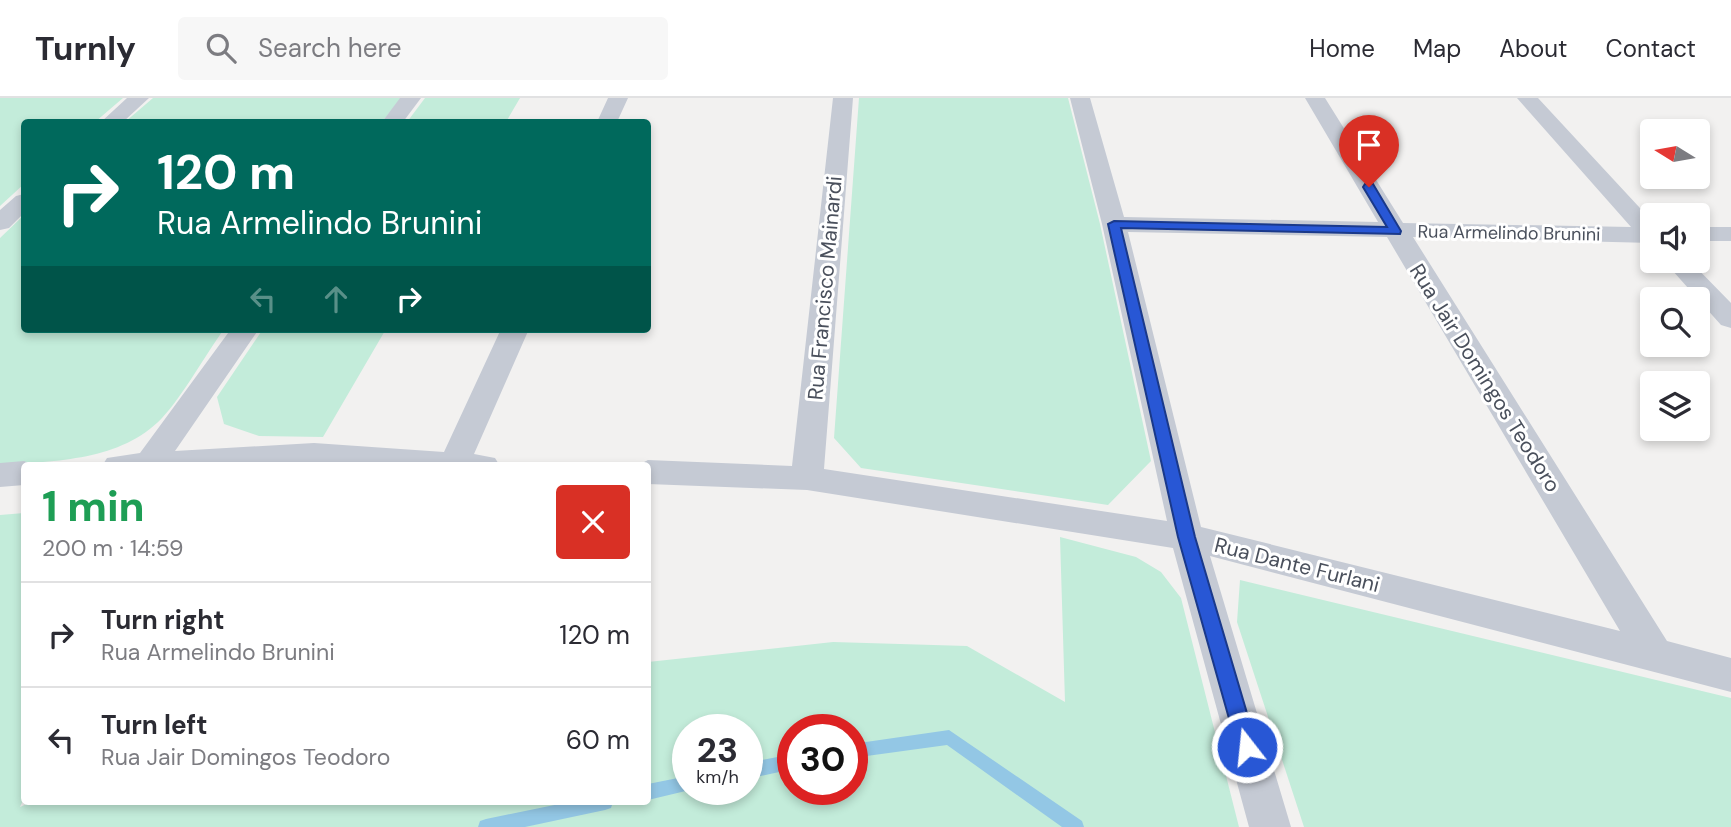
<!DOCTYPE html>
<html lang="en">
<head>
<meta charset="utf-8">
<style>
  :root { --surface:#fff; --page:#f7f7f7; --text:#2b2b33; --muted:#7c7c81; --line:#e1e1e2 }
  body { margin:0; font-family:"DM Sans",sans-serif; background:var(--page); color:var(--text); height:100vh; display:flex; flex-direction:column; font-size:26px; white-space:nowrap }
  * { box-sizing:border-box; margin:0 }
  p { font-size:23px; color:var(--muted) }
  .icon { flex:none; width:38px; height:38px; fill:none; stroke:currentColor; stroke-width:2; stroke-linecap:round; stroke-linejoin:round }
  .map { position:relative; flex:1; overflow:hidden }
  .panel { position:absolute; left:21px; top:364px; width:630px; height:343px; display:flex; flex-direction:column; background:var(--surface); border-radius:7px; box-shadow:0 4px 10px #0003 }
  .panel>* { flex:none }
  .top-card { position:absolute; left:21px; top:21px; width:630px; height:214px; border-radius:7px; box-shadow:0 4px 10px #0003; background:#00695c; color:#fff; overflow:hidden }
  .needle { width:46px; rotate:281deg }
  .controls { position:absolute; left:1640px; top:21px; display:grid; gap:14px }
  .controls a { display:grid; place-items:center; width:70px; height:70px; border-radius:7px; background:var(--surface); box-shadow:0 4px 10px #0003; font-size:35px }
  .speed { position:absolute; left:672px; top:616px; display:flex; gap:14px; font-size:35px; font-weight:700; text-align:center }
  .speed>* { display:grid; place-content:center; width:91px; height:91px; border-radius:50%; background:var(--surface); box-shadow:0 4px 10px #0003; line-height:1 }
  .speed small { font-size:18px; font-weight:400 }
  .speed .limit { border:10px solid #d22; background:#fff; color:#111 }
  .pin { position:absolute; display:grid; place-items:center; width:60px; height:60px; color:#fff; margin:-72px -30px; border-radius:50% 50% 50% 0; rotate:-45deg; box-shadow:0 0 7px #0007 }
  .pin .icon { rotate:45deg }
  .me { position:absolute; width:77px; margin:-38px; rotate:344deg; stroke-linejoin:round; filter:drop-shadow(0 0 5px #0008) }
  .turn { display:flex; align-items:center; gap:24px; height:147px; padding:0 21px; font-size:32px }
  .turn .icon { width:91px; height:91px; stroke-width:2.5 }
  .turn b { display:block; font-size:49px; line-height:60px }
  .lanes { display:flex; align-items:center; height:66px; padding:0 21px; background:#0003; justify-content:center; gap:35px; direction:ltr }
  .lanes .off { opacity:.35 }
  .round { display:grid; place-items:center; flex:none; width:74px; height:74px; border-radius:7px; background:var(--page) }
  .overview { display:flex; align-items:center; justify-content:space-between; height:119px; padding:0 21px }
  h1 { font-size:42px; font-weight:800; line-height:52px; color:#1e9e55 }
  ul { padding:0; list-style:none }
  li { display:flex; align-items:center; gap:21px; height:105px; padding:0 21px; border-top:2px solid var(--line) }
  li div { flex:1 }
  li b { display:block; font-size:26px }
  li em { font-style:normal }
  header { display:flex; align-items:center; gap:42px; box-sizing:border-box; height:98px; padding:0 35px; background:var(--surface); border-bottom:2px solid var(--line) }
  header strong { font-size:33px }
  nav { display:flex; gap:38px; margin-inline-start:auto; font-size:24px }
  .search { width:490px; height:63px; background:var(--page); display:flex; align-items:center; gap:18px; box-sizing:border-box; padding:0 24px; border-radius:7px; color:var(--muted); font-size:26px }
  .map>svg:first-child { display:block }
</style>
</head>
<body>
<header>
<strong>Turnly</strong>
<div class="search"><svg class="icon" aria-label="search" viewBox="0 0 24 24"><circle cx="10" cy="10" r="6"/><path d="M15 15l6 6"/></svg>Search here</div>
<nav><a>Home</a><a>Map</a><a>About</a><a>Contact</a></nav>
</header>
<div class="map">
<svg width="1731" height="729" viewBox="0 0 1731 729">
  <rect width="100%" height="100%" fill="#f2f1f0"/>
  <path fill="#c3ecda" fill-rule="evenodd" d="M0,0H123L95,24H24V86L0,108Z
    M153,0H401L382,24H125Z
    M425,0H520L506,24H407Z
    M859,0H1068L1100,126L1151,363L1108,407L861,370L834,340Z
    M24,117V231H224C206,256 182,299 162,320C121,363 56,363 0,367V140Z
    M263,231H386L323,339L259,338L224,326L217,299Z
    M24,415V700L20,709L31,704H648V564L833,544L967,548L1065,604L1060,439L1136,459L1161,474L1181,500L1239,729H0V417ZM688,632H747V691H688ZM793,632H852V691H793Z
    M1240,482L1731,600V729H1304L1237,524Z"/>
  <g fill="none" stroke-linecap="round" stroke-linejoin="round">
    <path fill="#93c7e5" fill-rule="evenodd" d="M949,632L1082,723L1084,729H1062L947,647L852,660V646Z
      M793,656V671L747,681V665Z
      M688,678V691H694L648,702V686Z
      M569,704H613L611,710L605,712L525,729H478L480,723L486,721Z"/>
    <path fill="#c5cad4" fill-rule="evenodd" d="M127,0H149L123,24H101Z
      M400,0H421L403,24H382Z
      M608,0H628L617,24H597Z
      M833,0H853L824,371L1167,423L1102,126L1070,0H1090L1124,119L1378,124L1305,0H1325L1403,125L1631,129L1517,0H1538L1652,123V145L1413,139L1667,543L1731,560V594L1210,458L1291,729H1249L1173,450L807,392L648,386V368H636L648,362L792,368ZM1128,134L1387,139L1620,533L1201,429Z
      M24,96V115L9,130L0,132V112L16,98Z
      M1698,129H1731V143H1698Z
      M1664,163H1690L1731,205V230L1721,227Z
      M231,231H259L175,353L314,345L444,354L501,231H529L474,356L495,360L500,368H102L107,360L140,355Z
      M24,363L36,368H24V387L0,389V365Z"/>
  </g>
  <path fill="#2857d5" stroke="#1a398a" stroke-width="2" d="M1365,86H1373L1401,133L1400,136L1121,130L1195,439L1257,649L1254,656L1247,659L1240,656L1237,649L1178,439L1108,126L1114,123L1387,129L1363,89Z"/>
  <g text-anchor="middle" stroke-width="6" stroke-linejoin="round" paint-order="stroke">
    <g font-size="18" fill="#4a505c" stroke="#fff">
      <text transform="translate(1509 135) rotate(1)" y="6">Rua Armelindo Brunini</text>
    </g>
    <g font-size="21" fill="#4a505c" stroke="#fff">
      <text transform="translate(825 190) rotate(-85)" y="7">Rua Francisco Mainardi</text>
      <text transform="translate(1485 280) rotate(58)" y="7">Rua Jair Domingos Teodoro</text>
      <text transform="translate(1297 467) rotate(14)" y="7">Rua Dante Furlani</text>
    </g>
  </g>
</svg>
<div class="controls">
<a><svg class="needle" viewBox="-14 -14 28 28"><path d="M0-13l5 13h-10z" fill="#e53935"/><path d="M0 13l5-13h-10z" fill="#7c7c81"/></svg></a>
<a><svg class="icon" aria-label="sound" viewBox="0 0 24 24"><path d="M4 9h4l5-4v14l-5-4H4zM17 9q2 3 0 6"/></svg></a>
<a><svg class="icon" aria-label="search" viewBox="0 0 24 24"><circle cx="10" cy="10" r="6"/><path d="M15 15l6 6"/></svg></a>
<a><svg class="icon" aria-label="layers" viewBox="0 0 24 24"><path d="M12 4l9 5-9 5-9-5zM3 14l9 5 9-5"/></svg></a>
</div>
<div class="speed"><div>23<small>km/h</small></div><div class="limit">30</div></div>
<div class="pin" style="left:1369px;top:89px;background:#d93025"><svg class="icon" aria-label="arrive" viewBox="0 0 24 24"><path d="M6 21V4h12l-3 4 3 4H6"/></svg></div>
<svg class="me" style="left:1247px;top:649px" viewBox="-20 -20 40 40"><circle r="17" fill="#2857d5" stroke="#fff" stroke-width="3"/><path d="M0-11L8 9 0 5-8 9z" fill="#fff"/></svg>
<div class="top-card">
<div class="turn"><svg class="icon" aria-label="right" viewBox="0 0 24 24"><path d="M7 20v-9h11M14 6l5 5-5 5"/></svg><div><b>120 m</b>Rua Armelindo Brunini</div></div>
<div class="lanes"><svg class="icon off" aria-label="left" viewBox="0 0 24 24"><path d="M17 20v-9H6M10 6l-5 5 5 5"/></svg><svg class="icon off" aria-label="ahead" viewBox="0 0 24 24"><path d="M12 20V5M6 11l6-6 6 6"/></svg><svg class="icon" aria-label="right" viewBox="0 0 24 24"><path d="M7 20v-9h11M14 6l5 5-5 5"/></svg></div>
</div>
<section class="panel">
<div class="overview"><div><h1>1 min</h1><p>200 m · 14:59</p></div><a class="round" style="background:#d93025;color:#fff"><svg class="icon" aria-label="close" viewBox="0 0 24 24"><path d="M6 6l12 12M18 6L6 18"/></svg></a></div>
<ul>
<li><svg class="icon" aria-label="right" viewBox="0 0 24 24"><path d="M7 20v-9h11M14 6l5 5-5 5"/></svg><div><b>Turn right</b><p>Rua Armelindo Brunini</p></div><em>120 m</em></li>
<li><svg class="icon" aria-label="left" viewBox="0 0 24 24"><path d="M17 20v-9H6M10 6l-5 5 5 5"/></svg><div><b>Turn left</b><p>Rua Jair Domingos Teodoro</p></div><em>60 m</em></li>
</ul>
</section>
</div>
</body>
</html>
